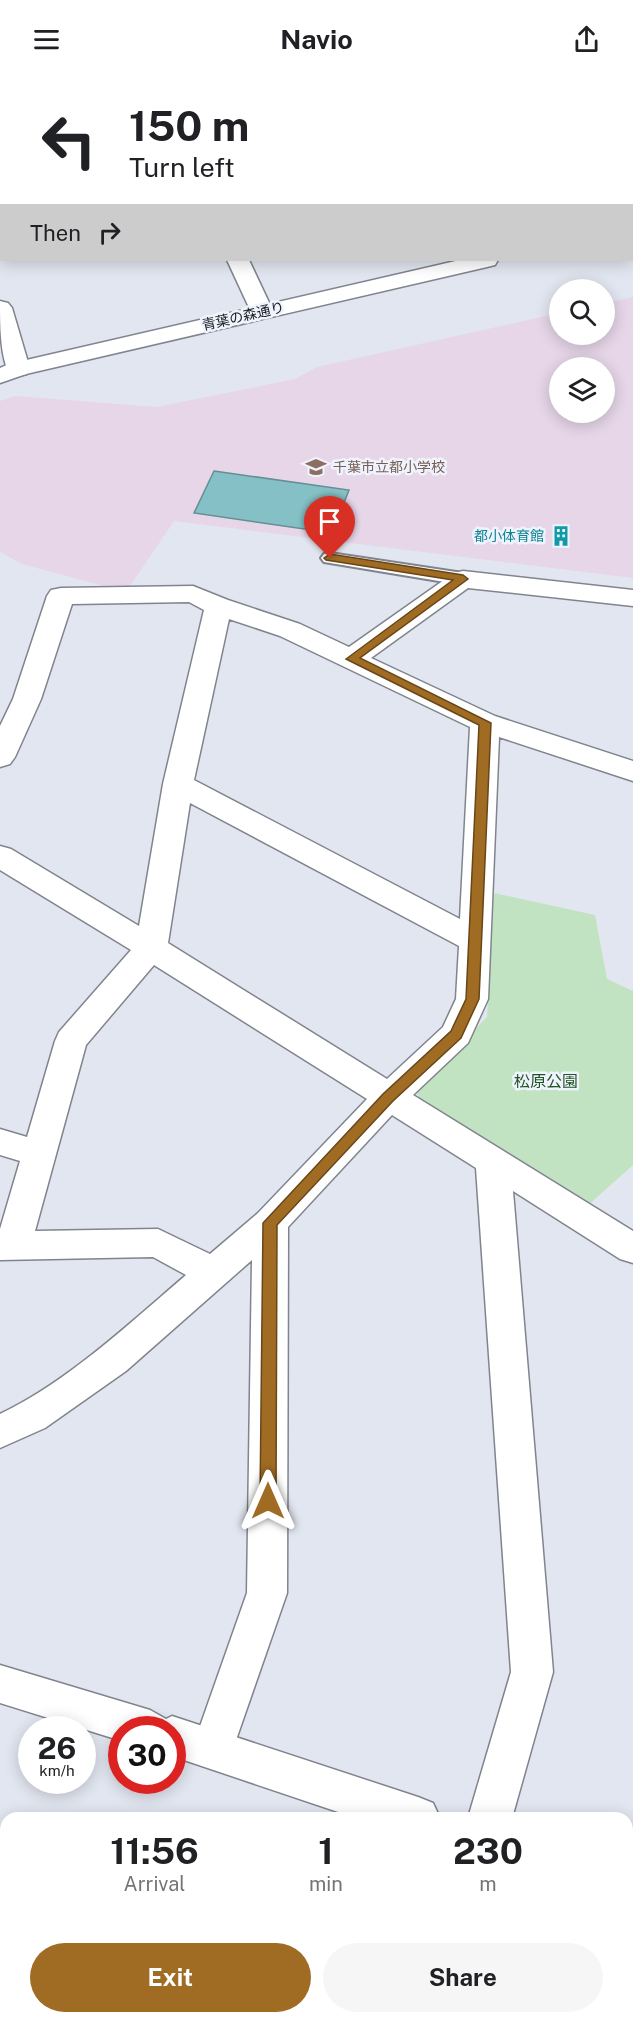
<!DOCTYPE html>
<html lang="en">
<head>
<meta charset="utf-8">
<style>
  :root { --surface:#fff; --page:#f6f6f6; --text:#202124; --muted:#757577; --accent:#a06c24 }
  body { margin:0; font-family:"Public Sans","Noto Sans JP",sans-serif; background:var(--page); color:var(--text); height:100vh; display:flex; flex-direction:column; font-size:22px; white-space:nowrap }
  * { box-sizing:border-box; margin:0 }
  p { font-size:20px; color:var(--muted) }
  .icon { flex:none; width:33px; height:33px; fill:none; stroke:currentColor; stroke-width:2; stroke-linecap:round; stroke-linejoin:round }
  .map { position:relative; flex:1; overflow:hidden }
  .panel { position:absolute; left:0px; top:1734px; width:633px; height:212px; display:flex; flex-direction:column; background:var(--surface); border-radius:18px 18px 0 0; box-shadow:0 3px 15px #0003 }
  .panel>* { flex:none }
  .hud { position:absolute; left:0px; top:0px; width:633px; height:183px; box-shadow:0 3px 15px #0003; background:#fff; color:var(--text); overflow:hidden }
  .controls { position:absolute; left:549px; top:201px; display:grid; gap:12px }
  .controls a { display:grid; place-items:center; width:66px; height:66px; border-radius:50%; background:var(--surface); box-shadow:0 3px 15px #0003; font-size:30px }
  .speed { position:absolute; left:18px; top:1638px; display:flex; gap:12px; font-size:30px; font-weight:700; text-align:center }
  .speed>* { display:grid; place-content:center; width:78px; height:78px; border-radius:50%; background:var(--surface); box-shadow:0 3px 15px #0003; line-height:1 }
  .speed small { font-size:15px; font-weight:400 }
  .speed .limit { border:9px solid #d22; background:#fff; color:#111 }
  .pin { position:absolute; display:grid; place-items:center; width:51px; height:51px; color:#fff; margin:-62px -26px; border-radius:50% 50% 50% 0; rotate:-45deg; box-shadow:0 0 6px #0007 }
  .pin .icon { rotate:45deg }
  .me { position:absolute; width:66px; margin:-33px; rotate:0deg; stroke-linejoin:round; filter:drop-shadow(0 0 4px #0008) }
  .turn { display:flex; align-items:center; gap:21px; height:126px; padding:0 30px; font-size:27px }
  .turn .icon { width:78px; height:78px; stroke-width:2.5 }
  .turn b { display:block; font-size:42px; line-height:51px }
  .then { display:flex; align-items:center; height:57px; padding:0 30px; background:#0003; gap:12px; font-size:22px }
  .eta { display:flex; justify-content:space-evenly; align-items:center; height:102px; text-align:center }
  .eta b { font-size:36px; font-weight:700; line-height:42px }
  .primary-button { display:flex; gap:12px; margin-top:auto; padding:12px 30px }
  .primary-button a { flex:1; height:69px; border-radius:36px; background:var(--accent); color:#fff; font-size:24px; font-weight:700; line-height:69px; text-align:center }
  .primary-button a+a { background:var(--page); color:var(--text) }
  header { display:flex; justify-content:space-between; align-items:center; height:78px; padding:0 30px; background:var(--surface); font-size:27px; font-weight:700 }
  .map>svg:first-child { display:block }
</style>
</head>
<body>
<header><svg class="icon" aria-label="menu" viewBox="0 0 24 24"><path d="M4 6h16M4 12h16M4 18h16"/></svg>Navio<svg class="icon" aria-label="share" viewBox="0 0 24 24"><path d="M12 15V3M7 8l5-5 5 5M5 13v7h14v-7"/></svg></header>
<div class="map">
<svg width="633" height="1945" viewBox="0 0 633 1945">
  <rect width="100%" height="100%" fill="#e2e6f0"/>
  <path fill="#e6d6e8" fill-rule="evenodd" d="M633,219V500L174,443L126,514L22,486L0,474V323L15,318L157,329L295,301L317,289L559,235L560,256H604L605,225ZM560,290H604V334H560Z"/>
  <path fill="#c2e3c1" d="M184,0H581L582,1H171Z
    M494,815L595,837L607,901L633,913V1087L586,1129L423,1029L416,1012L487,939Z"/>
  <path fill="#84c0c5" stroke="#648f94" stroke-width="1.5" d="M214,393L349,412L332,455L194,435Z"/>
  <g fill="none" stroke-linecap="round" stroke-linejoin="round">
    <g stroke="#80848d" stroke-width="4">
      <path id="service" d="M330,475L463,495L469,497L472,501L469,505L463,507L324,484L321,480L324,476Z"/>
    </g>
    <g stroke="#80848d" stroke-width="3">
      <path id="minor" d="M148,0H168L169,2H149Z
        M592,0H612L613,2H593Z
        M632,36H633V50H632Z
        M227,182H249L273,233L269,238L261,240L253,238Z
        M0,223L8,225L12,230L30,291L27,296L18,298L9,296C0,276 0,247 0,223Z
        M463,493L633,512V528L468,510L371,580L495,638L633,683V703L499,659L488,921L468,965L413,1017L633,1153V1185L620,1181L513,1113L553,1594L512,1740H468L511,1594L476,1090L392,1037L288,1149L287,1515L228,1685L213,1691L198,1685L192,1671L247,1515L252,1182L126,1293L45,1350L0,1370V1336C66,1305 130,1245 186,1197L153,1179L0,1182V1151L20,1083L0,1077V1051L27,1059L55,963L59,954L131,872L0,792V768L11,771L139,848L163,706L204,532L189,524L72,526L41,621L15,679L10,686L0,689V648L13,621L47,518L51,512L61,510L193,508L228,522L300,546L349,569L454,495ZM229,541L280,558L470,649L460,841L194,702ZM190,725L459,868L456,921L443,949L387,1001L168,865ZM154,887L367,1021L258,1135L210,1176L158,1151L35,1153L86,967Z
        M566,1940H612L613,1945H567Z"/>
    </g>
    <g stroke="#80848d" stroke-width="3">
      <path id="tertiary" d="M0,0H22L2,2L0,7Z
        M632,141H633V155H632Z
        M460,182H498L495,187L487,189L26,296L0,305V290L9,286Z
        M0,1587L150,1632L166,1641L172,1638L418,1719L433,1725L440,1740H356L172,1678V1652H122V1663L0,1625Z
        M627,1790L633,1792V1836L627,1834Z"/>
    </g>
    <use href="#service" fill="#fff" fill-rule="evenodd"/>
    <use href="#minor" fill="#fff" fill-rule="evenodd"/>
    <use href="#tertiary" fill="#fff" fill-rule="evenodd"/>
  </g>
  <path fill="#a06c24" stroke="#684617" stroke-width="1.5" d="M330,476L463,497L468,501L360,580L491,645L479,921L461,960L393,1023L277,1147L276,1423L273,1428L268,1430L262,1428L260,1423L263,1145L383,1016L451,953L466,921L479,647L346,581L453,502L326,482L324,480Z"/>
  <defs>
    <g id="school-bare" transform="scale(1.62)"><path d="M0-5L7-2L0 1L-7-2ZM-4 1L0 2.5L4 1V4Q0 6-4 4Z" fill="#8d6e63" stroke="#eff3fd" stroke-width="2.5" paint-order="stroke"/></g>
    <g id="building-bare" transform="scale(1.62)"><path d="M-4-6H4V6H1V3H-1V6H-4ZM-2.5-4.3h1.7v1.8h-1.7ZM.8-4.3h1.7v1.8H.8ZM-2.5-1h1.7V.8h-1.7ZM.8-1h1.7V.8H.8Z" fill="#0f9aa8" stroke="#eff3fd" stroke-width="2.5" paint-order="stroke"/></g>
  </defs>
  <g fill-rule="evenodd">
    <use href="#school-bare" x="316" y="389"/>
    <use href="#building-bare" x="561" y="458"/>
  </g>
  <g text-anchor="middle" stroke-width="5" stroke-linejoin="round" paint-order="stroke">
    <g font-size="14" fill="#1b1c20" stroke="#eff3fd">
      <text transform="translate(243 238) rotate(-13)" y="5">青葉の森通り</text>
    </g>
    <g font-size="14" fill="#785e54" stroke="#eff3fd" text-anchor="start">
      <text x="333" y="394">千葉市立都小学校</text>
    </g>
    <g font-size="14" fill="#0d838f" stroke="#eff3fd" text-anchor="end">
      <text x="544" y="463">都小体育館</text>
    </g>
    <g font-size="16" fill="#215324" stroke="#eff3fd">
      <text x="546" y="1009">松原公園</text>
    </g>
  </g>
</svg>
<div class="controls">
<a><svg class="icon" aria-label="search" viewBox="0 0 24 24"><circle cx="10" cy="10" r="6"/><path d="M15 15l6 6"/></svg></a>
<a><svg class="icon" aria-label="layers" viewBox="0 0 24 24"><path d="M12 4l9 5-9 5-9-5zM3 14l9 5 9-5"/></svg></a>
</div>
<div class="speed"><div>26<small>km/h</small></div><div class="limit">30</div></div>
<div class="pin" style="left:330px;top:480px;background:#d93025"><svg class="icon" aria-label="arrive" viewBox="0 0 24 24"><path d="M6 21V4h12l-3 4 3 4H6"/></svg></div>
<svg class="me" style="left:268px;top:1423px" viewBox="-20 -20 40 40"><path d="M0-17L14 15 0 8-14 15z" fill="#a06c24" stroke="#fff" stroke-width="4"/></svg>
<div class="hud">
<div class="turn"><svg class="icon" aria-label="left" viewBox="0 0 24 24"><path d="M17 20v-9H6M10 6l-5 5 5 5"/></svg><div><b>150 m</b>Turn left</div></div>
<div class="then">Then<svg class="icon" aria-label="right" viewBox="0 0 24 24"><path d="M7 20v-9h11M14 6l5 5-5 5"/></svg></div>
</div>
<section class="panel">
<div class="eta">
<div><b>11:56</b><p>Arrival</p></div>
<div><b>1</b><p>min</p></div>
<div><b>230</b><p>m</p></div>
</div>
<div class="primary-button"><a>Exit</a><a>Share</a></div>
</section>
</div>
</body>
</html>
